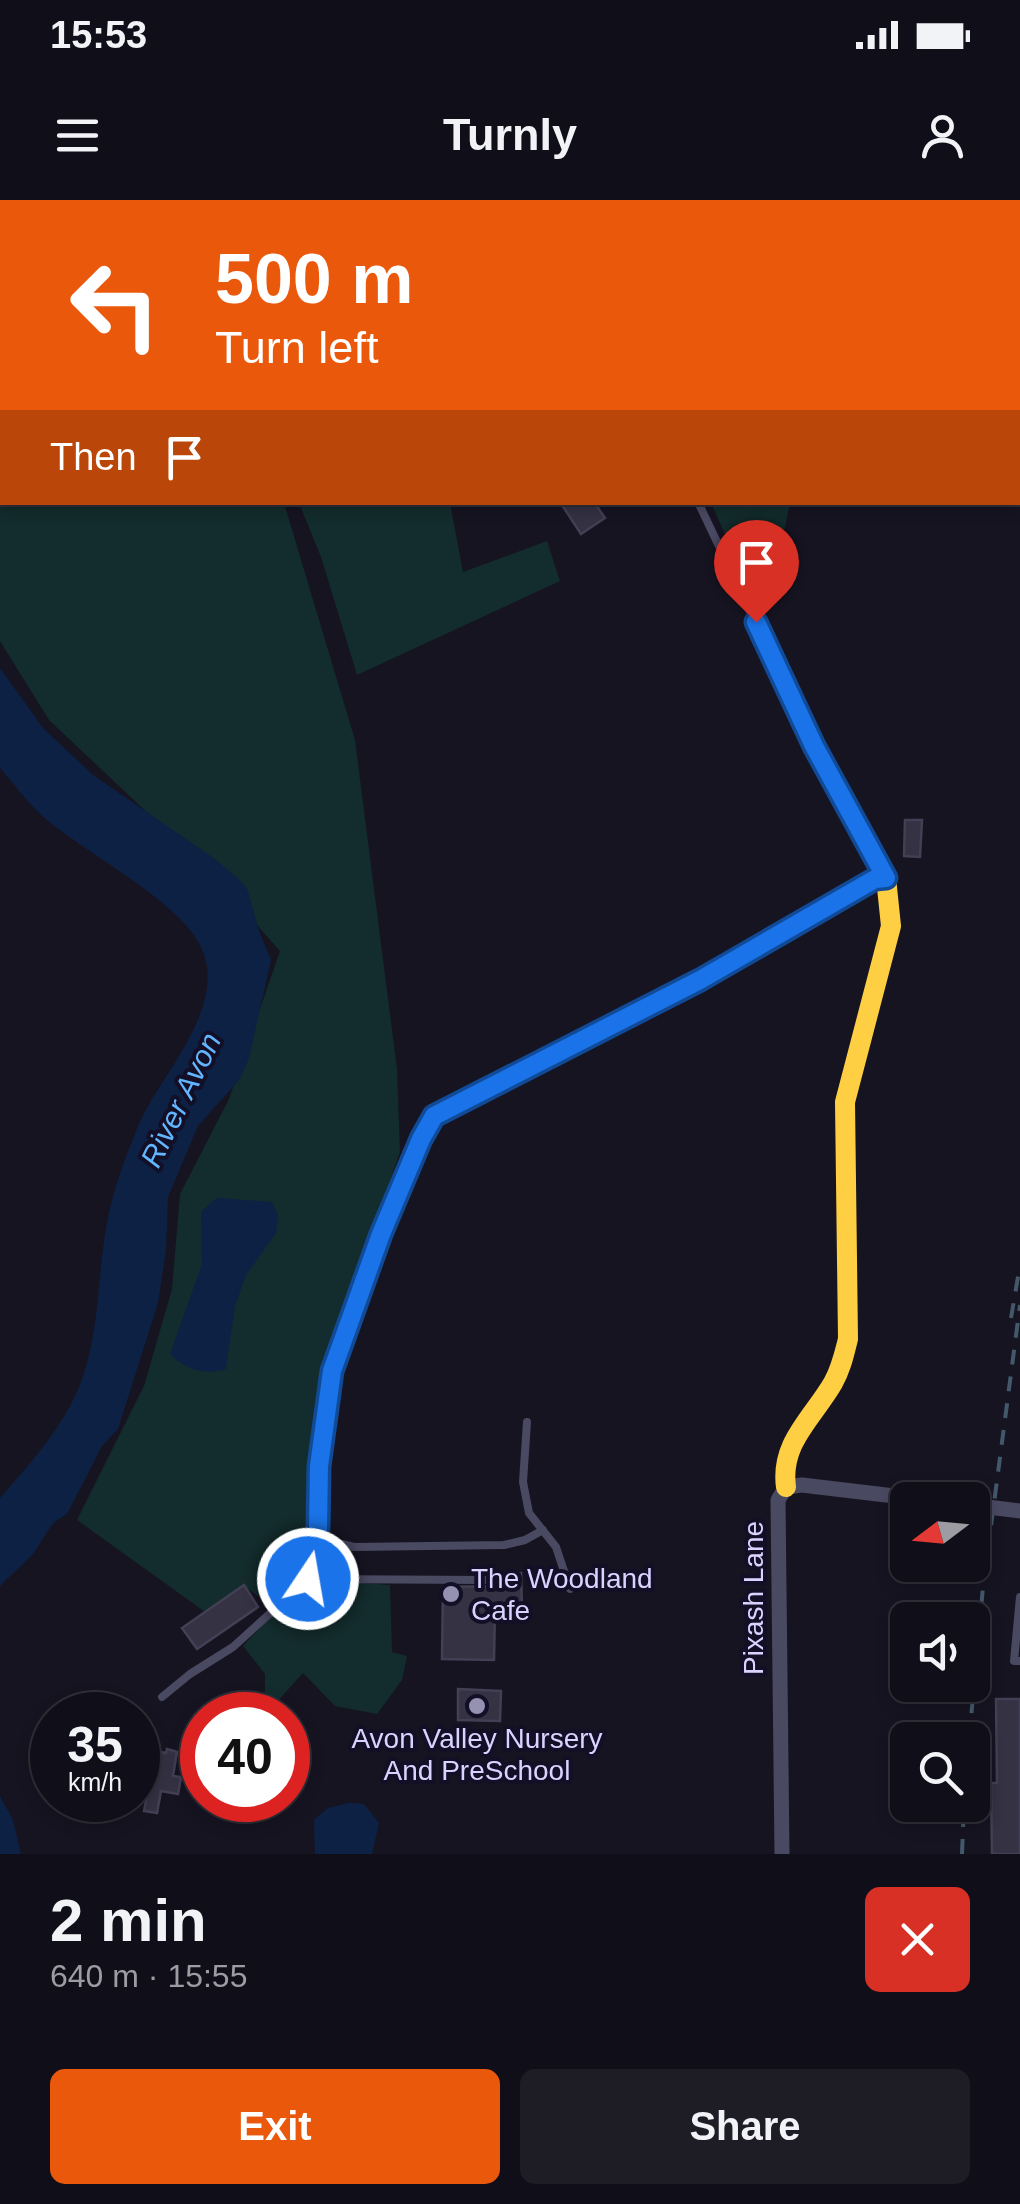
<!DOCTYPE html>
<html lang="en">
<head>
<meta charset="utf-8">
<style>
  :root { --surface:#100f19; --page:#1e1d26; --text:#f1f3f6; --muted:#9c9ca2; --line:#302f38; --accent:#ea580c }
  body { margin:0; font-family:Helvetica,sans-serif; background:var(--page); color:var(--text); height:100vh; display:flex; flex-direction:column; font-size:38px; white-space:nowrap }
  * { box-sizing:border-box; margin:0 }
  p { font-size:32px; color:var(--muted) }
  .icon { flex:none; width:55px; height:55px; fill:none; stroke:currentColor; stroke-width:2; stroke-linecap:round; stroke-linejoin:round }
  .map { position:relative; height:1654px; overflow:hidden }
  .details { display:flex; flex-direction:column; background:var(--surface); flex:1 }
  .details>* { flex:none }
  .guide { position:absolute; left:0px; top:0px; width:1020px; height:305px; box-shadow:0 5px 15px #0003,0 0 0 2px var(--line); background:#ea580c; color:#fff; overflow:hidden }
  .needle { width:65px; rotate:254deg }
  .tools { position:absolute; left:890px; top:1282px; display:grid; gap:20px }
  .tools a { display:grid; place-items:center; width:100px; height:100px; border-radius:15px; background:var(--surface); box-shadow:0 5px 15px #0003,0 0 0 2px var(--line); font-size:50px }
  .speed { position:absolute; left:30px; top:1492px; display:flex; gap:20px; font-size:50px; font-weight:700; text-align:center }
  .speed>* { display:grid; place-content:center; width:130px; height:130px; border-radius:50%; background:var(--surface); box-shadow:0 5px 15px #0003,0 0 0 2px var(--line); line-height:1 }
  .speed small { font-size:25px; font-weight:400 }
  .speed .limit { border:15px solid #d22; background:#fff; color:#111 }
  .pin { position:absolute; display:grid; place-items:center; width:85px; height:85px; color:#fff; margin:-102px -42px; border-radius:50% 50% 50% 0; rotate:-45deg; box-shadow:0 0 10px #0007 }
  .pin .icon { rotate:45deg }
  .me { position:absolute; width:110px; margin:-55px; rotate:12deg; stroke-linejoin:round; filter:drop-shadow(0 0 8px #0008) }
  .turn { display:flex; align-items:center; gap:35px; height:210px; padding:0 50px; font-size:45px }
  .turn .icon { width:130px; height:130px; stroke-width:2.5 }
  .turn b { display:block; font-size:70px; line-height:85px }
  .then { display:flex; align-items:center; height:95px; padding:0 50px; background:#0003; gap:20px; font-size:38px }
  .round { display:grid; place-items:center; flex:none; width:105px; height:105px; border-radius:15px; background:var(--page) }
  .headline { display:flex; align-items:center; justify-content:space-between; height:170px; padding:0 50px }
  h1 { font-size:60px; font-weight:700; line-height:75px }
  .cta { display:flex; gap:20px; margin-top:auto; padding:20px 50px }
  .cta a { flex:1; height:115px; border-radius:15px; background:var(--accent); color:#fff; font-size:40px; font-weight:700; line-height:115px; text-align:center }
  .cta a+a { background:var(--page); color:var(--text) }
  .status { display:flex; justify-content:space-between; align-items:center; height:70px; padding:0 50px; background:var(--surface); direction:ltr }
  .status svg { height:28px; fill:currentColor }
  header { display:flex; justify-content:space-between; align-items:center; height:130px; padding:0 50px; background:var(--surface); font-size:45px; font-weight:700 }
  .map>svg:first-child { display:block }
</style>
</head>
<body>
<div class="status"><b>15:53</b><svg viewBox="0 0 49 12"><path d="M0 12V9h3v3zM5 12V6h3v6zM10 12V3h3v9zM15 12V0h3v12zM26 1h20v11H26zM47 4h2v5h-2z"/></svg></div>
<header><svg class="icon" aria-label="menu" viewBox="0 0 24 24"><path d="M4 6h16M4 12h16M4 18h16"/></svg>Turnly<svg class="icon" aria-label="person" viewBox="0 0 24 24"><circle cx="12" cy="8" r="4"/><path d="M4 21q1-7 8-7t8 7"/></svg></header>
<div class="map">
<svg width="1020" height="1654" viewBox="0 0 1020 1654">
  <rect width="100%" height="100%" fill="#161421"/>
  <path fill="#132c2d" d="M0,0L127,2H2V302L284,303L355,540L397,869L400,952L325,1165L309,1379L390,1385L392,1452L407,1456L402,1480L377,1514L335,1506L303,1473L265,1515V1474L243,1446L302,1383L270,1405L244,1386L205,1412L77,1320L144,1186L172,1089L180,994L229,899L280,751L208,670L49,520L0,441Z
    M307,302L450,303L463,372L547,341L560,381L357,475L321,357L301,308Z
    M711,303H790L772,388L753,397Z"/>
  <path fill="#0d2144" d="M0,468L43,528L93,575L215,659L241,681L248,691L259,731L271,760L249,858L240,879L198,926L168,997L166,1050L158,1103L118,1229L102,1246L67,1314L53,1323L33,1354L0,1386V1298C29,1265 62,1228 79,1187C102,1130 96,1068 110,1008C117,979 128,950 140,922C162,872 232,803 199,743C174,698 87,654 46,619C29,605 15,585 0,568Z
    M217,998L272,1002L278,1015L276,1033L246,1075L235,1106L226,1169C204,1176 185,1169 170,1154L202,1064L201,1012Z
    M0,1596L13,1620L21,1654H0Z
    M349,1603L364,1604L379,1623L372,1654H315L314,1620L328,1608Z"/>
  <path fill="#343243" stroke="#433f54" stroke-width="2.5" d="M560,302H594L605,318L581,334Z
    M905,620H922L920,657L904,656Z
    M521,1373L522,1407H495L494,1460L442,1459L443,1387L497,1386L501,1374Z
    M244,1385L258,1407L197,1449L182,1428Z
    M458,1489L501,1491L500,1521L458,1520Z
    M996,1499H1020V1654H992L991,1583H997Z
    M167,1549L177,1552L173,1576L181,1577L178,1594L161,1591L157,1613L144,1611L156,1551L166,1553Z"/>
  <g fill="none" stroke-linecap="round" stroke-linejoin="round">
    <path stroke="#4a4962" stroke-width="8" d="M698,302L814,546L884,674
      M527,1222L523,1282L529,1313L556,1347L570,1389
      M320,1331L330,1341L354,1347L504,1345L525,1340L543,1330
      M1020,1397L1014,1461H1020
      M162,1497L190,1474L233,1447L308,1379L486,1380"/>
    <path stroke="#4a4962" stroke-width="15" d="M782,1654L778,1300L786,1287L802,1285L928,1300"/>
    <path stroke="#ffcf43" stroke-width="20" d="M763,743L875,679L886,678L891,726L845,902L848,1139C844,1155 841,1169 833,1183C812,1219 780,1243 786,1287
      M308,1379L318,1328L319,1266L332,1171L381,1033L425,932"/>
    <path stroke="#f24e42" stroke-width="20" d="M425,932L434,917L700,780L763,743"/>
    <path stroke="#43596b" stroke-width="4" stroke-dasharray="15 12" stroke-linecap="butt" d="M1011,1118L1020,1065
      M969,1540L983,1387L1020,1105
      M962,1654L964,1605"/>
    <path stroke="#4a4962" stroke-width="15" d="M972,1305L1020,1311"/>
  </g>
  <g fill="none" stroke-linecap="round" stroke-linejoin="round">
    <g stroke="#114b97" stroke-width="25">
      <path id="route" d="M308,1379L318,1328L319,1266L332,1171L381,1034L421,939L434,916L700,780L875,679L886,678L814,546L756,422"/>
    </g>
    <use href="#route" stroke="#1a73e8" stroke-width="18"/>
  </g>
  <g fill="#9591b1" stroke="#130f26" stroke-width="4">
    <circle cx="451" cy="1394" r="10"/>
    <circle cx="477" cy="1506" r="10"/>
  </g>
  <g text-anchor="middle" stroke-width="8" stroke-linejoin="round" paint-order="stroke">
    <g font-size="28" fill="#d9d4ff" stroke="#130f26" text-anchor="start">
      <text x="471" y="1388">The Woodland<tspan x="471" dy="32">Cafe</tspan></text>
      <text x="477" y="1548" text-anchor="middle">Avon Valley Nursery<tspan x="477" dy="32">And PreSchool</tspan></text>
    </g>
    <g font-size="28" fill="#d9d4ff" stroke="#130f26">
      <text transform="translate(753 1398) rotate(-90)" y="10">Pixash Lane</text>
    </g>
    <g font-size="30" font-style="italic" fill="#62b6ff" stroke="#130f26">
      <text transform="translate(181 900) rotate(-64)" y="10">River Avon</text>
    </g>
  </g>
</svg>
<div class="tools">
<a><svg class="needle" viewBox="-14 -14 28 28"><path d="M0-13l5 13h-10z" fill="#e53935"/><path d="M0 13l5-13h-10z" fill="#9c9ca2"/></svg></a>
<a><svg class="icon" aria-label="sound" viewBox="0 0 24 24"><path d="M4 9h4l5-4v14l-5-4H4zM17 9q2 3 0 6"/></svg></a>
<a><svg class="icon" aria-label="search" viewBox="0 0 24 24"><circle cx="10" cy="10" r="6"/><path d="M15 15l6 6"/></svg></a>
</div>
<div class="speed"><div>35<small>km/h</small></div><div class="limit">40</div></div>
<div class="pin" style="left:756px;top:422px;background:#d93025"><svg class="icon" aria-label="arrive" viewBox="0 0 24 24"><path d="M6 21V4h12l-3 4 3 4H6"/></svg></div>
<svg class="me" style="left:308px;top:1379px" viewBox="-20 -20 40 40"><circle r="17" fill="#1a73e8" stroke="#fff" stroke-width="3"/><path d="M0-11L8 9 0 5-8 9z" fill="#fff"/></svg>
<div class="guide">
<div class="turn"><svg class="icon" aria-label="left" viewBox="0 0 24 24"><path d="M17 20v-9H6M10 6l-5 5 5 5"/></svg><div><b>500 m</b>Turn left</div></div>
<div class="then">Then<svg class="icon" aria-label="arrive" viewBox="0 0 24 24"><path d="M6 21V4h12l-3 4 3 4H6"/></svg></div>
</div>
</div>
<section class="details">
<div class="headline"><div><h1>2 min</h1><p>640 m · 15:55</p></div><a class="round" style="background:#d93025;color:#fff"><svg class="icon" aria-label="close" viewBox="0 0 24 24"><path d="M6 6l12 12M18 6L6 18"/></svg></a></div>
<div class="cta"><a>Exit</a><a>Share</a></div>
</section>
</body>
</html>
